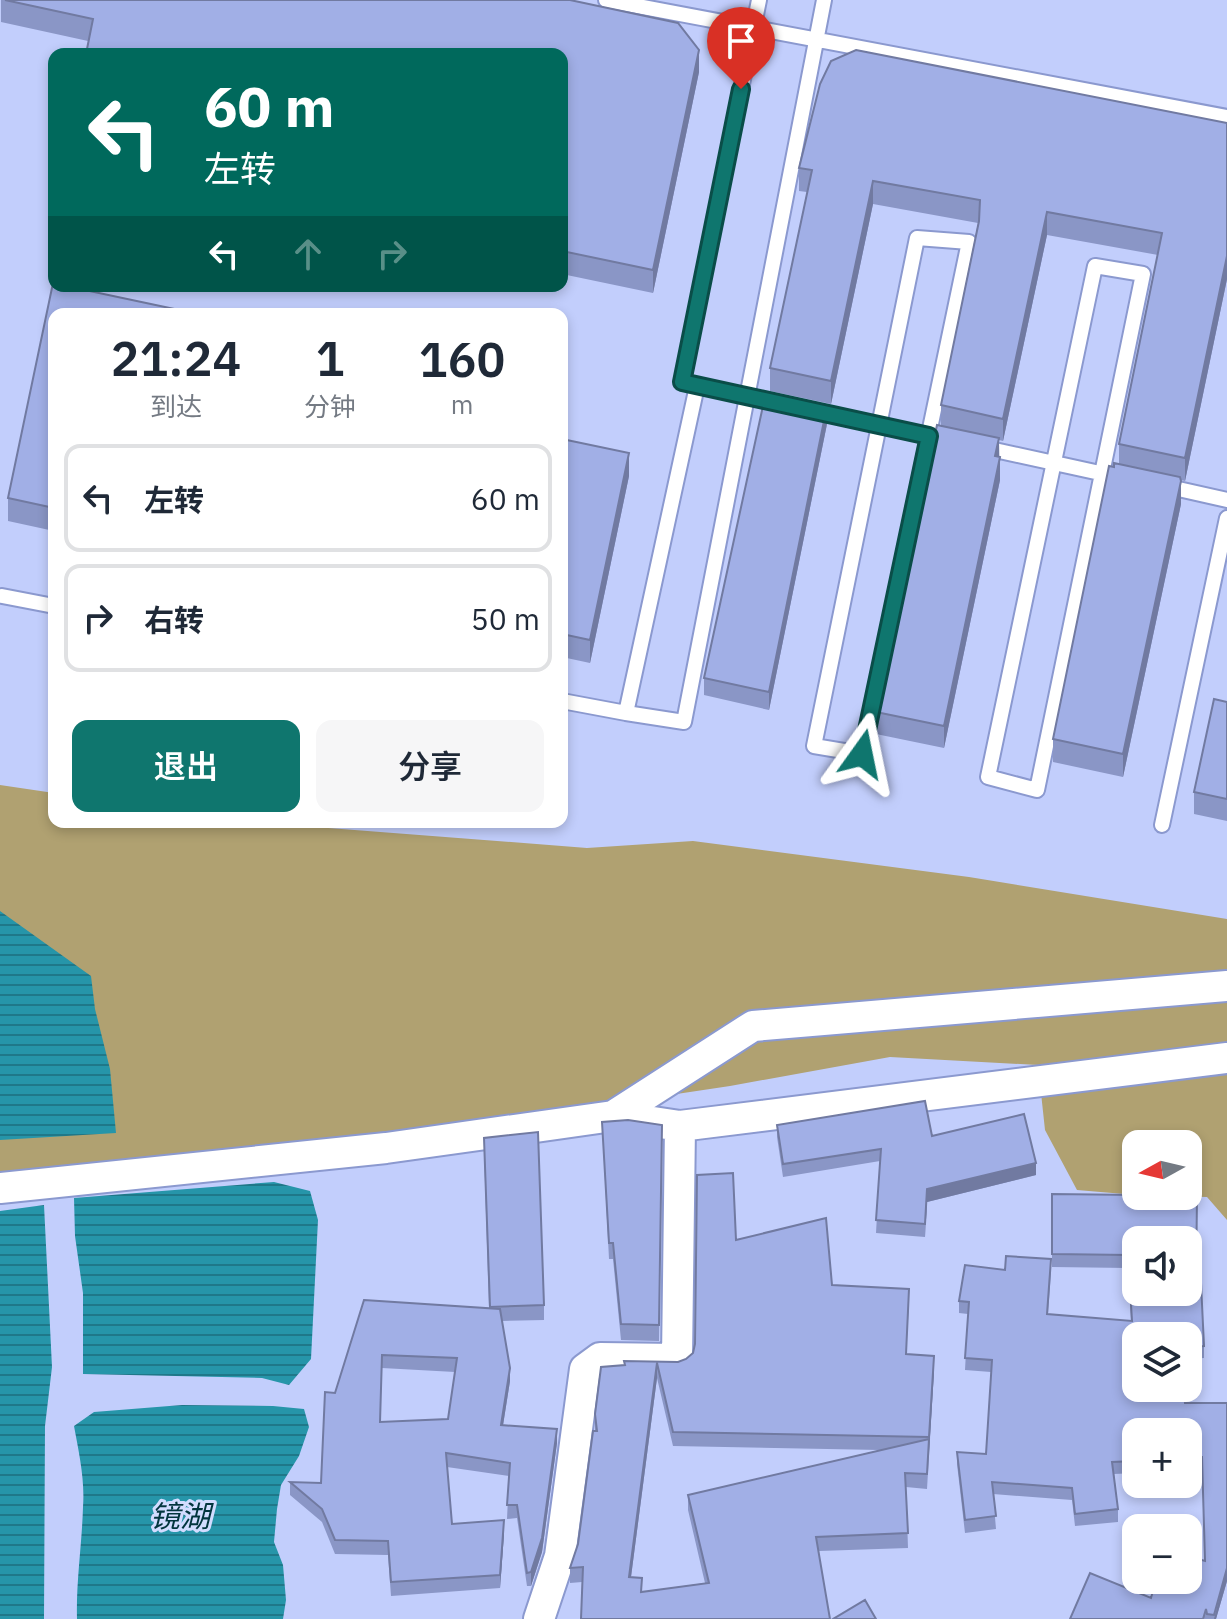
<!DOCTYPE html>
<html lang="zh">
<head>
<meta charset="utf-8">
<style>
  :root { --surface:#fff; --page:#f6f6f7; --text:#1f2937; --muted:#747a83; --line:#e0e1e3; --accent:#0f766e }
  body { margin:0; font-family:"IBM Plex Sans","Noto Sans SC",sans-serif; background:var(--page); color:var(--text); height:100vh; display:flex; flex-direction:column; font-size:30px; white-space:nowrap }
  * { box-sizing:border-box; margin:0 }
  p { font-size:26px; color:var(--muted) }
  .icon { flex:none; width:44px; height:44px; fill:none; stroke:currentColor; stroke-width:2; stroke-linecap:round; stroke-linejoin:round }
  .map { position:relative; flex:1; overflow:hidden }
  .details { position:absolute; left:48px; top:308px; width:520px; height:520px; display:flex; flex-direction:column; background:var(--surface); border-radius:16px; box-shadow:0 4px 12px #0003 }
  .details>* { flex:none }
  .top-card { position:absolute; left:48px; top:48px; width:520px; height:244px; border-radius:16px; box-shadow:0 4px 12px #0003; background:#00695c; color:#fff; overflow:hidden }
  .needle { width:52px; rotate:262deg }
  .controls { position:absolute; left:1122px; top:1130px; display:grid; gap:16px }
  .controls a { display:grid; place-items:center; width:80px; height:80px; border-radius:16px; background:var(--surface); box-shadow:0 4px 12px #0003; font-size:40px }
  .pin { position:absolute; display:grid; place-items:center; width:68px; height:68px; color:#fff; margin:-82px -34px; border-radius:50% 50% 50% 0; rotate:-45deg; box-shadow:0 0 8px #0007 }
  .pin .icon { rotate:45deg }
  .me { position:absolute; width:88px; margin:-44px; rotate:12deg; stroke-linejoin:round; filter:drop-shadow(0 0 6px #0008) }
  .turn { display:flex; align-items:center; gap:28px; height:168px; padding:0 24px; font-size:36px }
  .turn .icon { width:104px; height:104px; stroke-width:2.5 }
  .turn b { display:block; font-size:56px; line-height:68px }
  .lanes { display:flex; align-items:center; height:76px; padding:0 24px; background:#0003; justify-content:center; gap:40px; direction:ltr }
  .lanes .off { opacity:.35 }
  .eta { display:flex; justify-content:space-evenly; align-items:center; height:136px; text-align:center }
  .eta b { font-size:48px; font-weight:600; line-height:56px }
  .primary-button { display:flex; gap:16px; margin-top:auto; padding:16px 24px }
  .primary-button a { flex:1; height:92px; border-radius:16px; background:var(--accent); color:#fff; font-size:32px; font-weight:600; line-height:92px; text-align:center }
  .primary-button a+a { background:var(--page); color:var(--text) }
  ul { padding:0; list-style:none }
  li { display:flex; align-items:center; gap:24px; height:108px; margin:0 16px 12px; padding:0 8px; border:4px solid var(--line); border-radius:16px }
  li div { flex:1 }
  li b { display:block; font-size:30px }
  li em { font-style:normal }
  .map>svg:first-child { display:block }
</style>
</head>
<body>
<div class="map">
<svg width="1227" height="1619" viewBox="0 0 1227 1619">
  <defs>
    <pattern id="water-rules" width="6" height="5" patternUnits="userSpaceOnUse" patternTransform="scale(2)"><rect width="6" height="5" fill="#2695a9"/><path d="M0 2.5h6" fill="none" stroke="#1f7889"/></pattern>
  </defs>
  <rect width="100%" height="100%" fill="#c2cefc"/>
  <path fill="#b0a171" d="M0,785L54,793V822H252L587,848L693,841L969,877L1227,919V1220L1207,1197L1159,1196H1188V1144H1136V1195L1077,1190L1045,1130L1038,1065L890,1057L730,1086L449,1128L0,1174Z"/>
  <path fill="url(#water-rules)" d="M0,911L91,976L95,1009L110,1069L116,1133L0,1140Z
    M274,1182L310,1191L318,1220L311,1359L289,1385L262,1378L83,1374V1293L75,1236L74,1198Z
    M44,1205L52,1367L45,1426L44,1619H0V1211Z
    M182,1405L273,1406L304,1409L309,1427L299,1456L281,1485L277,1509L274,1542L283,1565L286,1600L283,1619H77C76,1581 82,1544 83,1507C85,1480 79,1453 74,1426L94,1412Z"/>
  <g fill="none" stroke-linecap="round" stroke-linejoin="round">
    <g stroke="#8b99cf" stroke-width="18">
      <path id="lane" d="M606,0L1227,117
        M759,0L682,382L781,404
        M917,238L969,242L862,754L814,746Z
        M1095,266L1143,274L1037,790L988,777Z
        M809,410L937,438
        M981,447L1109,475
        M1165,486L1227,500
        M2,596L54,606
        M562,701L626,713L697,386
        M626,713L684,722L824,0
        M1162,825L1227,518"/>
    </g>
    <g stroke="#8b99cf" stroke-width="34">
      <path id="street" d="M613,1116L680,1126
        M0,1188L386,1148L613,1116L753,1026L1227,986
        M539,1619L560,1556L585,1369L600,1358L677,1359L680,1126L1227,1058"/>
    </g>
    <use href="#lane" stroke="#fff" stroke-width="14"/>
    <use href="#street" stroke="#fff" stroke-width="30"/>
  </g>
  <path fill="#8a96c6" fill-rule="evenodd" d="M1,0H570L699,72L653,293L562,274V54L88,41L1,22Z
    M1227,123V279L1185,481L1181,480V504L1123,777L1053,762V739L1114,467L1119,464V444L1158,255L1047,235L1003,441L999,440L1000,480L944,748L876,734V712L941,426V405L978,223L873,204L831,404L770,391V368L807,192L799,191V168Z
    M54,314V531L8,521V498Z
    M827,424L769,710L704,695V678Z
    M562,439L629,476L590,663L562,657Z
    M1227,702V821L1194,814V792Z
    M602,1122L662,1125L659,1341L621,1340L613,1259H609Z
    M777,1125L932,1136L1036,1175L927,1202L925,1237L876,1233L880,1161L783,1177L777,1137Z
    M484,1152L544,1305V1320L502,1321L510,1381L503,1425L557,1443L542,1552L531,1586H527L517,1518L507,1519L509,1476L447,1467L452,1524L504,1534L500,1588L391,1596L388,1555L335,1554L322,1522L290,1495V1482L321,1483L364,1300L489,1308ZM382,1368L455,1372L448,1419L380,1422Z
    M1052,1194L1196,1283L1204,1346V1358L1188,1359V1336H1136L1185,1403H1227V1581L1216,1619H1070L1151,1598L1205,1561L1202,1469L1188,1470V1432H1136V1473L1114,1474L1118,1509V1522L1075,1526L1072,1500L993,1494L996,1529L965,1533L957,1464V1452L986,1454L991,1372L965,1370L968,1314L959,1313V1301L1005,1270L1051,1272L1048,1314L1131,1321L1128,1268L1052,1267Z
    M736,1240L832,1285L909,1304L906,1354L934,1371L927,1489L906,1487L908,1548L819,1551L581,1619L582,1582L570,1583V1568L578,1544L595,1431V1414L601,1367L678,1362L686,1359L693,1353ZM657,1378L673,1446L880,1450L688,1495V1510L705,1583L642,1592L631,1577Z"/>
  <path fill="#717aa1" d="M699,50V72L653,293V270Z
    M873,181V204L831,404V381Z
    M1047,212V235L1003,441V419Z
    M1227,256V279L1185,481V458Z
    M827,406V424L769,710V692Z
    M999,438V461L995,456Z
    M629,453V476L590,663V640Z
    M1000,457V480L944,748V726Z
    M1181,481V504L1123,777V754Z
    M1036,1163V1175L927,1202L925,1237L927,1189Z
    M934,1356V1371L929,1451V1437Z
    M657,1363V1378L629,1592V1577Z
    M510,1368V1381L501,1438V1425Z
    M557,1429V1443L542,1552L531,1586V1572Z
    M504,1520V1534L500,1588V1575Z
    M1227,1568V1581L1216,1619H1214Z"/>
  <path fill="#a1afe6" stroke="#717aa1" stroke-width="2" fill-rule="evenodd" d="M5,0H570L678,23L699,50L653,270L562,251V54H86L93,19Z
    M856,50L1227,123V256L1185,458L1119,444L1162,233L1047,212L1003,419L941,405L979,221L980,200L873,181L831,381L770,368L812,170L799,168L820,84L831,61Z
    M53,283L54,286H66L198,314H54V508L8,498Z
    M766,392L827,406L769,692L704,678Z
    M937,425L999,438L995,456L1000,457L944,726L876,712Z
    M562,439L629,453L590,640L562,634Z
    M1114,463L1180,477L1181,481L1123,754L1053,739L1109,466L1114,467Z
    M1214,699L1227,702V799L1194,792Z
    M925,1101L932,1136L1024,1114L1036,1163L927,1189L925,1224L876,1220L881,1149L783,1164L777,1125Z
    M628,1120L662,1125L659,1325L621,1324L613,1243H609L602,1122Z
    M538,1132L544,1305L490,1307L484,1138Z
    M733,1173L736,1240L826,1218L832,1285L909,1289L906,1354L934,1356L929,1437L673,1432L657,1363L629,1577L642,1578L641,1592L709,1583L688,1495L929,1439L927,1474L905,1473L908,1533L816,1537L830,1619H581L583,1567L570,1568L578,1544L593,1431H597L595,1414L601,1367L625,1365L624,1361L678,1362L686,1359L693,1353L695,1344L697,1175Z
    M1052,1194L1136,1195V1196H1197L1196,1283H1201L1204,1346L1188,1347V1336H1136V1388H1184L1185,1403H1227V1568L1214,1615L1207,1614L1206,1609L1203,1619H1070L1090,1573L1151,1598L1156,1580H1188V1556L1205,1561L1202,1457L1188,1458V1432H1136V1461L1112,1462L1118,1509L1075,1514L1072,1488L992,1482L996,1516L965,1520L957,1452L986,1454L992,1360L965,1358L969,1302L959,1301L965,1265L1005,1270L1006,1256L1051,1259L1047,1314L1132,1321L1128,1255L1052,1254ZM1136,1240H1188V1292H1136Z
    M364,1300L500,1309L510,1368L501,1425L557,1429L542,1538L531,1572L527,1573L517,1505H507L510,1463L446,1453L452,1524L504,1520L500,1575L391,1582L388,1541L335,1540L322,1509L290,1482L321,1483L325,1392L335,1393ZM382,1355L457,1358L448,1419L380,1422Z
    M865,1600L876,1619H833Z"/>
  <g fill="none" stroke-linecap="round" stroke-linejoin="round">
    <g stroke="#0a4d48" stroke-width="20">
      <path id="route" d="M741,89L682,382L929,436L862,754"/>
    </g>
    <use href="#route" stroke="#0f766e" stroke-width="14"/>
  </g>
  <g text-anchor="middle" stroke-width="6" stroke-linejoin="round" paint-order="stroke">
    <g font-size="30" font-style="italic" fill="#02353e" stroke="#d2dcff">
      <text x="180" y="1527">镜湖</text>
    </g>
  </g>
</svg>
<div class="controls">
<a><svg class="needle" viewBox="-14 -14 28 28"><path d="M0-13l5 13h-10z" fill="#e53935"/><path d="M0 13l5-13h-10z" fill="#747a83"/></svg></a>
<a><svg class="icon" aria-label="sound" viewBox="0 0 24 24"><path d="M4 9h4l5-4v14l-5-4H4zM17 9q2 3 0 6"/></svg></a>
<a><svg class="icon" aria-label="layers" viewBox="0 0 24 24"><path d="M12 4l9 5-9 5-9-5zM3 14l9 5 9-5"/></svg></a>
<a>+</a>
<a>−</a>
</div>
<div class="pin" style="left:741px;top:89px;background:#d93025"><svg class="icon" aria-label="arrive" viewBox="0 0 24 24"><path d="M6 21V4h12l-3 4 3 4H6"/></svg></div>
<svg class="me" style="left:862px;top:754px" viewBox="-20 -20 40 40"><path d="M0-17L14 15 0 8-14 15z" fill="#0f766e" stroke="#fff" stroke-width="4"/></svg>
<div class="top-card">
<div class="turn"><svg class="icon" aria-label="left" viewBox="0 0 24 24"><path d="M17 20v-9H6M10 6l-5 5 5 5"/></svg><div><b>60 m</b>左转</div></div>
<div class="lanes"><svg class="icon" aria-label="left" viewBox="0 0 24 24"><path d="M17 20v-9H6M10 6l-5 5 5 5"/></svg><svg class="icon off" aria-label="ahead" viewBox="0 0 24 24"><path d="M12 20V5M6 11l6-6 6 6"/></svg><svg class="icon off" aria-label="right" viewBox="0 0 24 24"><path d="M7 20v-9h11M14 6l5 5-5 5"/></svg></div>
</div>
<section class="details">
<div class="eta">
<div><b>21:24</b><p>到达</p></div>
<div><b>1</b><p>分钟</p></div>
<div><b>160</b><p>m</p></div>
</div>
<ul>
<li><svg class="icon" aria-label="left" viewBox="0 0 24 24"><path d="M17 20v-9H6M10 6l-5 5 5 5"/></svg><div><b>左转</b></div><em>60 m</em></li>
<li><svg class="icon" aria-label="right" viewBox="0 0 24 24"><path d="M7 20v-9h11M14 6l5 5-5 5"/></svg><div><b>右转</b></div><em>50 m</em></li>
</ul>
<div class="primary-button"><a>退出</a><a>分享</a></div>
</section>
</div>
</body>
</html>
